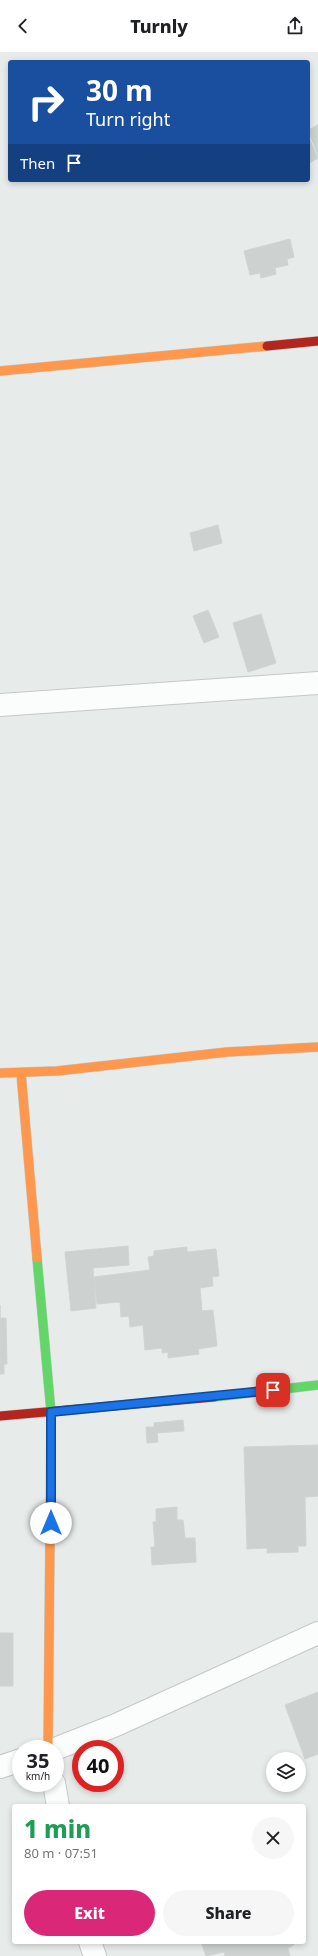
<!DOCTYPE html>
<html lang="en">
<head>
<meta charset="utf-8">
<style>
  :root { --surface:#fff; --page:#f6f6f6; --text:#202124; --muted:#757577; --accent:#db2777 }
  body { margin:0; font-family:"Noto Sans",sans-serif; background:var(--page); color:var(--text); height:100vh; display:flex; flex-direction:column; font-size:15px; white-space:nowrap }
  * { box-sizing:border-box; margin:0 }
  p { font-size:13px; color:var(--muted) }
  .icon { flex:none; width:22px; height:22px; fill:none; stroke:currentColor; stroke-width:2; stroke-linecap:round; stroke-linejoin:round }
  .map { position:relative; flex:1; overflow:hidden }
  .details { position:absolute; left:12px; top:1752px; width:294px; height:140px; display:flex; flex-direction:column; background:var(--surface); border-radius:4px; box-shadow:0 2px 6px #0003 }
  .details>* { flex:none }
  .banner { position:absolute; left:8px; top:8px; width:302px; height:122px; border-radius:4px; box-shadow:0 2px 6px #0003; background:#1a4fa0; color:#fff; overflow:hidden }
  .controls { position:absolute; left:266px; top:1700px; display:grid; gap:8px }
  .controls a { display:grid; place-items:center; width:40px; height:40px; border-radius:50%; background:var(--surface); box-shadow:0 2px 6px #0003; font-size:20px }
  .speed { position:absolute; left:12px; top:1688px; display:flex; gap:8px; font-size:20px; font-weight:700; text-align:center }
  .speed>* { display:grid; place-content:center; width:52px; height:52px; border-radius:50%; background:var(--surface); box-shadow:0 2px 6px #0003; line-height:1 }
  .speed small { font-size:10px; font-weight:400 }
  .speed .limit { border:6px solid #d22; background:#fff; color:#111 }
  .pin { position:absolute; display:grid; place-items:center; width:34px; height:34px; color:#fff; margin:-17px; border-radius:8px; box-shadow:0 2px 6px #0006 }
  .me { position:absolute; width:44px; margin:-22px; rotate:0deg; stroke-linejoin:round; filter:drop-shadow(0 0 3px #0008) }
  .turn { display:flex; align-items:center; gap:14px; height:84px; padding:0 12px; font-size:18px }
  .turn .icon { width:52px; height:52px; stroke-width:2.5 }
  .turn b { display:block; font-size:28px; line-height:34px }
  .then { display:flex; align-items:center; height:38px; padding:0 12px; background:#0003; gap:8px; font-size:15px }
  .round { display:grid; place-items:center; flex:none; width:42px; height:42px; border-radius:21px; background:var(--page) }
  .overview { display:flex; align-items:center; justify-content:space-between; height:68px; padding:0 12px }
  h1 { font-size:24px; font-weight:800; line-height:30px; color:#1e9e55 }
  .button { display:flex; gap:8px; margin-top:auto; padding:8px 12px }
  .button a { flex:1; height:46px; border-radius:24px; background:var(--accent); color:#fff; font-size:16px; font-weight:800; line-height:46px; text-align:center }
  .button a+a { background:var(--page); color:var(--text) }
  header { display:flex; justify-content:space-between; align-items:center; height:52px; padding:0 12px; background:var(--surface); font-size:18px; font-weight:800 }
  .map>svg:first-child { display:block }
</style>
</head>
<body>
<header><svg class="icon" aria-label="back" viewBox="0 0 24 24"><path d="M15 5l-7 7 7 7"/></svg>Turnly<svg class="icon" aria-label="share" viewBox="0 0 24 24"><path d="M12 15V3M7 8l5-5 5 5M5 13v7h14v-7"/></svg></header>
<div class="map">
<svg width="318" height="1904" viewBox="0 0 318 1904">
  <rect width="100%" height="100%" fill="#e7ebe9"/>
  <path fill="#cdd2d0" stroke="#d0d4d2" d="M318,73V103L308,78Z
    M308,84L318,106L308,112Z
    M290,187L294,205L287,207L288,213L275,216L276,222L261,226L260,221L250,223L244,199Z
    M218,473L222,491L194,499L190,481Z
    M208,558L219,585L204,591L193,564Z
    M261,562L276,611L248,620L233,571Z
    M128,1194L129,1213L93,1216L96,1256L71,1259L65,1200Z
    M187,1195V1200L216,1197L219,1224L212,1225L213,1234L200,1236L202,1259L213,1258L217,1294L198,1297L199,1302L168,1306V1300L162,1301V1296L145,1298L143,1273L130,1275L129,1264L121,1265L120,1250L97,1252L94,1225L150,1218L148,1205L154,1204V1199Z
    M0,1253V1266H6L7,1312H4V1322H0Z
    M183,1368L184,1379L157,1381L158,1390L147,1391L146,1375H154V1371Z
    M318,1393V1444L305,1445L306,1494H298V1500L267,1501V1496L247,1497L244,1395Z
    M177,1455V1468H183L185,1486H195L196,1510L152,1513L151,1495H155L153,1470H156V1457Z
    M0,1581H13V1634H0Z
    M318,1640V1702L305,1707L285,1653Z
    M201,1890H293L294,1893L288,1896L290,1904H225L224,1900L206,1904Z"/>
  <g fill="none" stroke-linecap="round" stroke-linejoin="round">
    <g stroke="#c4c8c6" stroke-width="24">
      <path id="street" d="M0,653L318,631
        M55,1697L116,1673L318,1581
        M0,1715L21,1708
        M54,1731L58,1754
        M90,1890L95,1904"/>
    </g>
    <g stroke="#c2c8c6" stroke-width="10">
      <path id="fast" d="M37,1206L51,1360V1380
        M214,1345L318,1333"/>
    </g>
    <g stroke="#c2c8c6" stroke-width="10">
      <path id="slow" d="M0,319L267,294
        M0,1021L57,1019L227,1000L318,995
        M21,1021L37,1206
        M48,1697L51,1380"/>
    </g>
    <g stroke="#c2c8c6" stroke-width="10">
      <path id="jam" d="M267,294L318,289
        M0,1364L214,1345"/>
    </g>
    <use href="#street" stroke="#fbfcfc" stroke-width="22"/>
    <use href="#fast" stroke="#63d668" stroke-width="9"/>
    <use href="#slow" stroke="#ff974d" stroke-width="9"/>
    <use href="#jam" stroke="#b3261e" stroke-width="9"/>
  </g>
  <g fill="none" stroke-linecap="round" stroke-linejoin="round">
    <g stroke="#114b97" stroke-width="10">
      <path id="route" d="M51,1471V1360L273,1338"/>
    </g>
    <use href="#route" stroke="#1a73e8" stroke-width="7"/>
  </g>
</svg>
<div class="controls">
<a><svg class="icon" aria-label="layers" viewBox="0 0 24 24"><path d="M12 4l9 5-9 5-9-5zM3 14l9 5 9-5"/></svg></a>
</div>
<div class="speed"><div>35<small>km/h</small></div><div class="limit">40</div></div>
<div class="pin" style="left:273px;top:1338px;background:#d93025"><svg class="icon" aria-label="arrive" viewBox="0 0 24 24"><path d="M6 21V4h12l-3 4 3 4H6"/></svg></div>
<svg class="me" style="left:51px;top:1471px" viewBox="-20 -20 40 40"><circle r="19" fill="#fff"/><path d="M0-13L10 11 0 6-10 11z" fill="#1a73e8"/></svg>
<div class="banner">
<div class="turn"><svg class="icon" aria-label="right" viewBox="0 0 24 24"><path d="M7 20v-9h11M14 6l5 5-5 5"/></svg><div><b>30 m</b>Turn right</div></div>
<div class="then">Then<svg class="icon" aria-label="arrive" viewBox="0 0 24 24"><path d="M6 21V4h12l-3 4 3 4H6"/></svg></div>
</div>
<section class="details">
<div class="overview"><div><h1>1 min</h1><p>80 m · 07:51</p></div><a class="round"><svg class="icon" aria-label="close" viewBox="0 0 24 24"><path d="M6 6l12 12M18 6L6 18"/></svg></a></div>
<div class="button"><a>Exit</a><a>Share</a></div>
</section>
</div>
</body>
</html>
